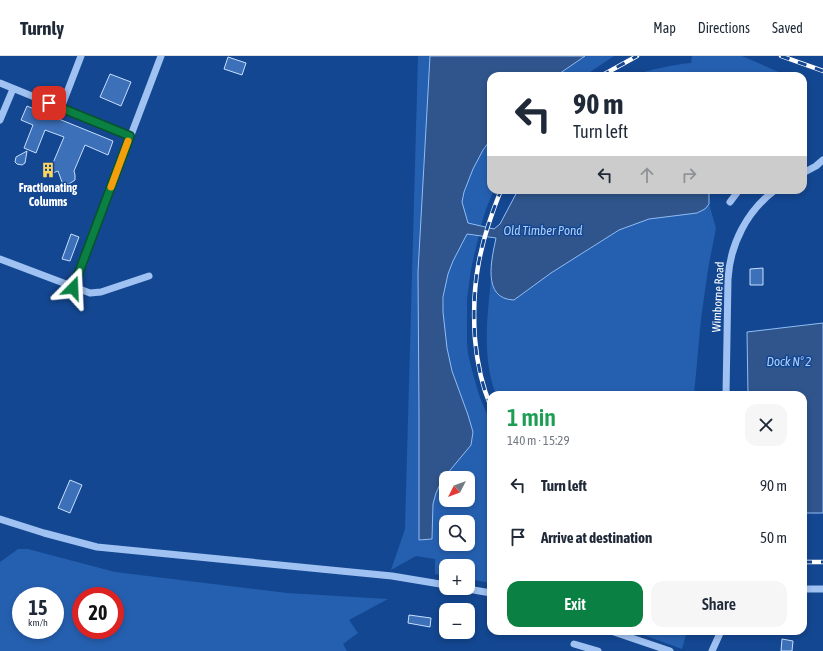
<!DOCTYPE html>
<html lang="en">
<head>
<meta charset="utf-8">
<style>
  :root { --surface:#fff; --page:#f6f6f7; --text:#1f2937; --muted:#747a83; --line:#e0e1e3; --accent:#0b8043 }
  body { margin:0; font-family:"Asap Condensed",sans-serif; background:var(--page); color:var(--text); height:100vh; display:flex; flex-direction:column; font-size:15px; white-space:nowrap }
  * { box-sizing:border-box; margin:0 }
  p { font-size:13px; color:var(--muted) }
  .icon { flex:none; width:22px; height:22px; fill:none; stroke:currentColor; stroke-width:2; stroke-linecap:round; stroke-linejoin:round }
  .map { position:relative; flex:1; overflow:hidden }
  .details { position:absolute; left:487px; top:335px; width:320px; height:244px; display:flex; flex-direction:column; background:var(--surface); border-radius:12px; box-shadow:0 2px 6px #0003 }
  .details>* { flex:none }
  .hud { position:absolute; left:487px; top:16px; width:320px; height:122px; border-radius:12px; box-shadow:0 2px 6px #0003; background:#fff; color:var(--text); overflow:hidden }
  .needle { width:26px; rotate:228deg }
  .tools { position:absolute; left:439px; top:415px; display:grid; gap:8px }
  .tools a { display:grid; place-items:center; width:36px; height:36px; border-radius:8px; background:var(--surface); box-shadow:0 2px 6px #0003; font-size:20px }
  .speed { position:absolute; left:12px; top:531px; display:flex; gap:8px; font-size:20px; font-weight:700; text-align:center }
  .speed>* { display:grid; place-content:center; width:52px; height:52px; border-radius:50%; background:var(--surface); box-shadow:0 2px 6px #0003; line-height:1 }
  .speed small { font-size:10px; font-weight:400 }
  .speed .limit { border:6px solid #d22; background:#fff; color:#111 }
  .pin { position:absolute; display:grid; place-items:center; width:34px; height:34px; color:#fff; margin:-17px; border-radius:8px; box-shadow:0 2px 6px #0006 }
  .me { position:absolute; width:44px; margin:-22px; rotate:21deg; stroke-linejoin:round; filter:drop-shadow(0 0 3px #0008) }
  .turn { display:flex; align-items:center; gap:14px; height:84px; padding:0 20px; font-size:18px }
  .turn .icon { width:52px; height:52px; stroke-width:2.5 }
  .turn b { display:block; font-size:28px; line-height:34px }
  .lanes { display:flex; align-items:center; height:38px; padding:0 20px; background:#0003; justify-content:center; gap:20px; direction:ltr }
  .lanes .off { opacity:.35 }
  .round { display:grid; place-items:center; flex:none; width:42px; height:42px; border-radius:12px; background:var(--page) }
  .head { display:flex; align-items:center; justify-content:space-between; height:68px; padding:0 20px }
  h1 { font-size:24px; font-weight:600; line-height:30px; color:#1e9e55 }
  .button { display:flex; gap:8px; margin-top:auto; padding:8px 20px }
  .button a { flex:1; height:46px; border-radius:12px; background:var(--accent); color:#fff; font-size:16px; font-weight:600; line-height:46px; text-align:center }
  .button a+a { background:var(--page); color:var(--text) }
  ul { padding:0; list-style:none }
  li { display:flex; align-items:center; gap:12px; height:52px; padding:0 20px }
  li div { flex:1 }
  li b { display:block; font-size:15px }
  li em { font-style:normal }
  header { display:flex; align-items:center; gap:24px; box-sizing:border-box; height:56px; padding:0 20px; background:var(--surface); border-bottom:1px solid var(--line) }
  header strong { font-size:19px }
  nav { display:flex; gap:22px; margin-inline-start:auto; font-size:14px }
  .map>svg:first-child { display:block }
</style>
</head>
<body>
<header>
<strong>Turnly</strong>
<nav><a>Map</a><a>Directions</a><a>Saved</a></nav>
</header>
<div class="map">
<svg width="823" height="595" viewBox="0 0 823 595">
  <rect width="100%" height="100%" fill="#134791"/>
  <path fill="#2560b0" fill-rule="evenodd" d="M418,0H430L418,216L419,359V484L432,483L433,448L436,437L442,424L453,410L473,376C467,355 459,336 452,315C443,285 439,250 448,219C451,204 460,191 467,178L479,179L471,213L467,243V287L468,298L473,318L479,339L491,368V527L468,523V510H446V520L435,518V503L416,500L391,514L405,473ZM446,422H468V444H446ZM446,466H468V488H446Z
    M585,0H614L584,20H556Z
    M692,0H742L788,20L708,19L632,20C652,13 671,9 691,7Z
    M491,83V134H494L486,153L481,170L468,167C466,160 462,152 462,146C463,127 480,98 491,83Z
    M709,148L716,172L708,213L701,263L694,339H496C482,302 487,262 491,223L493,232L514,244L551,217L619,174L649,163L705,153Z
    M18,493H28L115,516L287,537L388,543L349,564L358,577L343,588L347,595H0V506ZM21,540H55V574H21ZM81,540H115V574H81Z
    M633,575H687L682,593Z"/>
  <path fill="#2f558c" stroke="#91bdf5" d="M430,0H585L556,20H491V83L483,94L473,113L464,136L462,146L468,167L494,173L500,168L518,134H709V148L705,153L697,157L649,163L619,174L551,217L514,244C481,243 492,202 496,182L467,178L453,205L448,218L443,241V256L447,292L452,315L468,359L473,376L471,389L442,424L436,437L433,448L432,483L419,484V359L418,216Z
    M823,267V457H803V339H748L747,276Z"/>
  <path fill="#3c70b9" stroke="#c7defc" d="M228,1L246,7L242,19L224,13Z
    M110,18L131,26L121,50L100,41Z
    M27,50L113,85L108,99L85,89L74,115L75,119V124L69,128H64L62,126L58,115L48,119L44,117L43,114V111L44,108L53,107L64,81L45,74L36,97L24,92L33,69L21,64Z
    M27,95L25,107L22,109L17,108L15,106L16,101Z
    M71,178L79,181L70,205L62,203Z
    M763,212V229H750V213Z
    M70,424L82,429L70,457L58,452Z
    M409,559L431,562L430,571L408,567Z
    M782,583L793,585L792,595H781Z"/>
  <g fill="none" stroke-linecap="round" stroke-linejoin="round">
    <path stroke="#a0c2f2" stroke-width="7" d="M0,27L130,80
      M61,52L81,0
      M0,64L13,33
      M803,117L816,110L823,104
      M730,146L739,134
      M0,203L90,237L101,236L149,220
      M73,232L161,0
      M726,339L728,223C730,188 747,155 775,134
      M0,463L44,477L97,491L392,520L446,529
      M462,532L491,537
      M803,533H823
      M611,575L670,595
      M574,588L598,595
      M712,595L721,575"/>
    <g stroke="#fff" stroke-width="4.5">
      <path id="rail" d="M781,0L823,15
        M601,20L637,0
        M491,351C482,330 477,306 475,283C471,227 480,186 501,134
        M803,506H823"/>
    </g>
    <use href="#rail" stroke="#134791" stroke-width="3" stroke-dasharray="9" stroke-linecap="butt"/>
  </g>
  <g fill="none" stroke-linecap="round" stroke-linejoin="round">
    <g stroke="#07532c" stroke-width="10">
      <path id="route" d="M49,47L130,80L73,232"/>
    </g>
    <use href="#route" stroke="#0b8043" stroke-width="7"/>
    <path stroke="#f59e0b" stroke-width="7" d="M111,131L128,85"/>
  </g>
  <defs>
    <g id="building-bare" transform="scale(1.2)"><path d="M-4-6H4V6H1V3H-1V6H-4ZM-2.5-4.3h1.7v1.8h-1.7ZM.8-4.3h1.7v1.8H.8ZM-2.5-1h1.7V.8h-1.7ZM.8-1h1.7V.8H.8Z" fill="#ffd560" stroke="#134791" stroke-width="2.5" paint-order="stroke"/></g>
  </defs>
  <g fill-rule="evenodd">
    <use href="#building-bare" x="48" y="114"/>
  </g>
  <g text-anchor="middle" stroke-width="3" stroke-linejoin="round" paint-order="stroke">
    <g font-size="12" font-weight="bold" fill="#fff" stroke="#134791">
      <text x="48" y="136">Fractionating<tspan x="48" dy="14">Columns</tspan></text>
    </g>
    <g font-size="12" fill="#fff" stroke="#134791">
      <text transform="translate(718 241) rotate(-87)" y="4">Wimborne Road</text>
    </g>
    <g font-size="13" font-style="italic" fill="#accdf9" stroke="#134791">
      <text x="543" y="179">Old Timber Pond</text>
      <text x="789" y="310">Dock Nº 2</text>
    </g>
  </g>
</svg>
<div class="tools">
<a><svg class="needle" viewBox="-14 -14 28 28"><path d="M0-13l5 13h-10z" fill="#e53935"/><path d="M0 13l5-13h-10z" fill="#747a83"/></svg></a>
<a><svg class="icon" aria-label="search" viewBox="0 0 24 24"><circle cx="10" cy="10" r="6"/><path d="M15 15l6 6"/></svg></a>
<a>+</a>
<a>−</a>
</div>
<div class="speed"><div>15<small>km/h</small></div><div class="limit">20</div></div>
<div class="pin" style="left:49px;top:47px;background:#d93025"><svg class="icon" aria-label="arrive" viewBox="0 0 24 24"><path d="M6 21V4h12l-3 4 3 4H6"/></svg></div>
<svg class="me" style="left:73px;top:232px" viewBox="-20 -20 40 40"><path d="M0-17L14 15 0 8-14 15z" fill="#0b8043" stroke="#fff" stroke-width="4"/></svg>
<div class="hud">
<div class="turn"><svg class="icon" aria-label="left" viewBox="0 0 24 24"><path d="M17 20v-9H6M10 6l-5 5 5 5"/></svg><div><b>90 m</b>Turn left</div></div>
<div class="lanes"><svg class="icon" aria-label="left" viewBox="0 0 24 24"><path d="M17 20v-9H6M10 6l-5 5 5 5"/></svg><svg class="icon off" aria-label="ahead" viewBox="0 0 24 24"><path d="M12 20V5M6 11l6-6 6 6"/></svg><svg class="icon off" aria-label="right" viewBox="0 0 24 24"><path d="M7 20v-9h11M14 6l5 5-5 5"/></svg></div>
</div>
<section class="details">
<div class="head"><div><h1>1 min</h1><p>140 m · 15:29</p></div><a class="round"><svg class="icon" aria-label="close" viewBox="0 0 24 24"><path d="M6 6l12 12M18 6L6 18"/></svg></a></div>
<ul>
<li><svg class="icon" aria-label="left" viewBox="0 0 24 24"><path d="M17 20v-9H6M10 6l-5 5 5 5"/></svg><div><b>Turn left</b></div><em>90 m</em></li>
<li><svg class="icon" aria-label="arrive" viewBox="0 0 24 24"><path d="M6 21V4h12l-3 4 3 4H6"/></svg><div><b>Arrive at destination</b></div><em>50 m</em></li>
</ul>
<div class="button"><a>Exit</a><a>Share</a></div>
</section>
</div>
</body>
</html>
